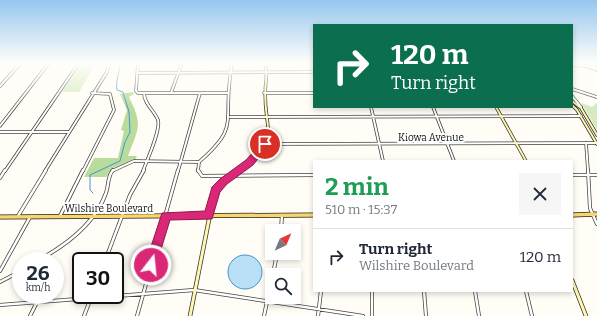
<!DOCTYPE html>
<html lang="en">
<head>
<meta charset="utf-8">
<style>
  :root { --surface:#fff; --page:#f6f6f7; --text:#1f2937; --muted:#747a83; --line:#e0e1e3 }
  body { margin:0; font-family:Bitter,serif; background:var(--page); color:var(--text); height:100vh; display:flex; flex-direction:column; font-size:15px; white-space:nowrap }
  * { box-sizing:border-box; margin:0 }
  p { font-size:13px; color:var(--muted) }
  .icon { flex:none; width:22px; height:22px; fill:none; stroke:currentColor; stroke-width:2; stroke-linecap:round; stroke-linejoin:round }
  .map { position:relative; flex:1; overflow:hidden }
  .details { position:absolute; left:313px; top:160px; width:260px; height:132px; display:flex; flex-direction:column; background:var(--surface); border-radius:0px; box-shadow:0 2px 6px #0003 }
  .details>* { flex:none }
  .guide { position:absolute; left:313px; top:24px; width:260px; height:84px; border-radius:0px; box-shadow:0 2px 6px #0003; background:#0b6e4f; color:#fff; overflow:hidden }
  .needle { width:26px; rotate:44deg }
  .buttons { position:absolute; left:265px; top:224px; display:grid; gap:8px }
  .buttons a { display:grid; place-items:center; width:36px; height:36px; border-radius:0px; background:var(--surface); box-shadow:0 2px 6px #0003; font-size:20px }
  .speed { position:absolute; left:12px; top:252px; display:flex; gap:8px; font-size:20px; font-weight:700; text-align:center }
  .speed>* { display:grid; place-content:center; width:52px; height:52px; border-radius:50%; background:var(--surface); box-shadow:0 2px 6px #0003; line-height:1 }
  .speed small { font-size:10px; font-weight:400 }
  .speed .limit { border:2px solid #111; border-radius:6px; background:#fff; color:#111 }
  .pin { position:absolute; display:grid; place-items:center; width:34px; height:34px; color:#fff; margin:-17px; border:2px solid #fff; border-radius:50%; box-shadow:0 1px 4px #0007 }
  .me { position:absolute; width:44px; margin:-22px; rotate:16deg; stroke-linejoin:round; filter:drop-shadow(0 0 3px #0008) }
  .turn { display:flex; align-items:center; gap:14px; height:84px; padding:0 12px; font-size:18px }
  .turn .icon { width:52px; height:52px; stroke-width:2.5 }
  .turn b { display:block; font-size:28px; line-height:34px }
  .round { display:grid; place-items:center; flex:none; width:42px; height:42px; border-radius:0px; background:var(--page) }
  .head { display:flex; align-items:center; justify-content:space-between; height:68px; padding:0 12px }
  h1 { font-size:24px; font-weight:700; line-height:30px; color:#1e9e55 }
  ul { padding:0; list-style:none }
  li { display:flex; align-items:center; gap:12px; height:56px; padding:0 12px; border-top:1px solid var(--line) }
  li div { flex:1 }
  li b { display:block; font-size:15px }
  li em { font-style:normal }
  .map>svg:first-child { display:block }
</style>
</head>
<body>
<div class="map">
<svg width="597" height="316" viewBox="0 0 597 316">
  <rect width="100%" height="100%" fill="#fffdf5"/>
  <path fill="#d5ebbd" d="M82,63H96L79,92H62Z
    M581,103L592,107L597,103V130Z"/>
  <path fill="#b9dc9c" d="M133,92L134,94L129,97C143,126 139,127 128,156H137L135,160L115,168L106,177H84L94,158H118L124,131L121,130L127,110L120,94Z"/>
  <path fill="#b9e0f7" stroke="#3f96cf" d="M228 272a17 17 0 1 1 34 0a17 17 0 1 1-34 0Z"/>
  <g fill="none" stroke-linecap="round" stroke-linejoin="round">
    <path stroke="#3f96cf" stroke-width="1" d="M93,193L90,190V175L120,161L125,142L130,132L129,112L123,92L117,90C115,84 120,71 120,63"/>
    <g stroke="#444" stroke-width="3.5">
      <path id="street-far1" d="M138,63L136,91L138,93H227
        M572,65L597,67
        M589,67L597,70
        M137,73L314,72
        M0,86L21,63
        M572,89L597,97
        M171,93L182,63
        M264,93H314
        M572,96L581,107
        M371,107L383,161
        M433,107L454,161
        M230,117L581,116
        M0,126L49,63
        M0,132H69
        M586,143L588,171
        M265,144L597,143
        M199,162C239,127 224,124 230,78C231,73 230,68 233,63
        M5,171L79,63
        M45,171L107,72L109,63
        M83,171L114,110L110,94L92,93
        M112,171L134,161L199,162
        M143,171C147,160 161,130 158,120C154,110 144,104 144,93
        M178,171L200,93
        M198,171L199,162"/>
    </g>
    <g stroke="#444" stroke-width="4">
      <path id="street" d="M198,170L202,176L314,175
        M588,170L590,208L597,224
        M572,175H597
        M0,178L5,170
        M18,216L46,170
        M60,216L83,170
        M281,231L282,215
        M37,261C65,246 95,224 106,193C109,185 107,177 113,170
        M105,261L130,195L144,170
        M0,271L30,217
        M273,275L277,253
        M0,282L21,271
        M372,291V316
        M424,291L426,316
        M475,291L479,316
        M526,291L532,316
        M0,305L194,290L363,316
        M30,316L37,302
        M84,316L92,295
        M137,316L178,170
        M264,316L272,278
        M318,316L321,291"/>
    </g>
    <g stroke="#333" stroke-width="3.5">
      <path id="secondary-far1" d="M572,101L581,108L597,135
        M572,105L577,110L597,144
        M496,107L526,161
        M237,171C287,136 260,128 266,81C267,75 265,70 267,63"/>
    </g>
    <g stroke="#333" stroke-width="4.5">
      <path id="secondary" d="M572,280L586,316
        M190,316L214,194L226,180L238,170"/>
    </g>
    <g stroke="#222" stroke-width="5">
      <path id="primary" d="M572,215L597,214
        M0,217L314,215"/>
    </g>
    <use href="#street-far1" stroke="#fff" stroke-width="2"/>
    <use href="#street" stroke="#fff" stroke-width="2.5"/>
    <use href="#secondary-far1" stroke="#fff6b0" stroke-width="2"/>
    <use href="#secondary" stroke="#fff6b0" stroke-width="3"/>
    <use href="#primary" stroke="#f9d66b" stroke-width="3.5"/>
  </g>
  <linearGradient id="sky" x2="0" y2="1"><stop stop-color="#95c6ee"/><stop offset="0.59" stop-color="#fffefa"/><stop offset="1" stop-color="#fffefa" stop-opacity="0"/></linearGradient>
  <rect width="597" height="107" fill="url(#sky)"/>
  <path fill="#db2777" stroke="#8e194d" d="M265,141L270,144L253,165L227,184L220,192L212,219L170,220L155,269L151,271L147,269L145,265L162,213L205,211L212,187L220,179L246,160L262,142Z"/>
  <g text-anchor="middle" stroke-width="4" stroke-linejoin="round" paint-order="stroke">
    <g font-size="10" fill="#111" stroke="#fff">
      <text x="431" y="141">Kiowa Avenue</text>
      <text x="109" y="212">Wilshire Boulevard</text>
    </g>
  </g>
</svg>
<div class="buttons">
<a><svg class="needle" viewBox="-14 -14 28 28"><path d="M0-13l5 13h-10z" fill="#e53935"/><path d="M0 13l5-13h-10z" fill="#747a83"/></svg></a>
<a><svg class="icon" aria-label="search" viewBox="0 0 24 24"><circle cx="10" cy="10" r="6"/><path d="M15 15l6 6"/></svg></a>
</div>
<div class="speed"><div>26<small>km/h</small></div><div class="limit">30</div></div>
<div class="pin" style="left:265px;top:144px;background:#d93025"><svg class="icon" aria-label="arrive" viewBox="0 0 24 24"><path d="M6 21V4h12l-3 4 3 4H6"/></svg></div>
<svg class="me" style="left:151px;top:265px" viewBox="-20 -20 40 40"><circle r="17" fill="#db2777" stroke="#fff" stroke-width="3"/><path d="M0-11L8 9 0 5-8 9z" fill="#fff"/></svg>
<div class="guide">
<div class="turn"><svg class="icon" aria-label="right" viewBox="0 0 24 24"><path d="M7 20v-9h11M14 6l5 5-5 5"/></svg><div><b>120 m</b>Turn right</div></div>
</div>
<section class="details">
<div class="head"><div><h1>2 min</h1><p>510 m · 15:37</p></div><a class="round"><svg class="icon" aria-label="close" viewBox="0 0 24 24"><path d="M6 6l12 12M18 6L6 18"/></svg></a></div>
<ul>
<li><svg class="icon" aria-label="right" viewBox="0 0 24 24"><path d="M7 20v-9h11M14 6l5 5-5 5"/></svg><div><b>Turn right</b><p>Wilshire Boulevard</p></div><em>120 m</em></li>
</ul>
</section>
</div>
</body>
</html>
